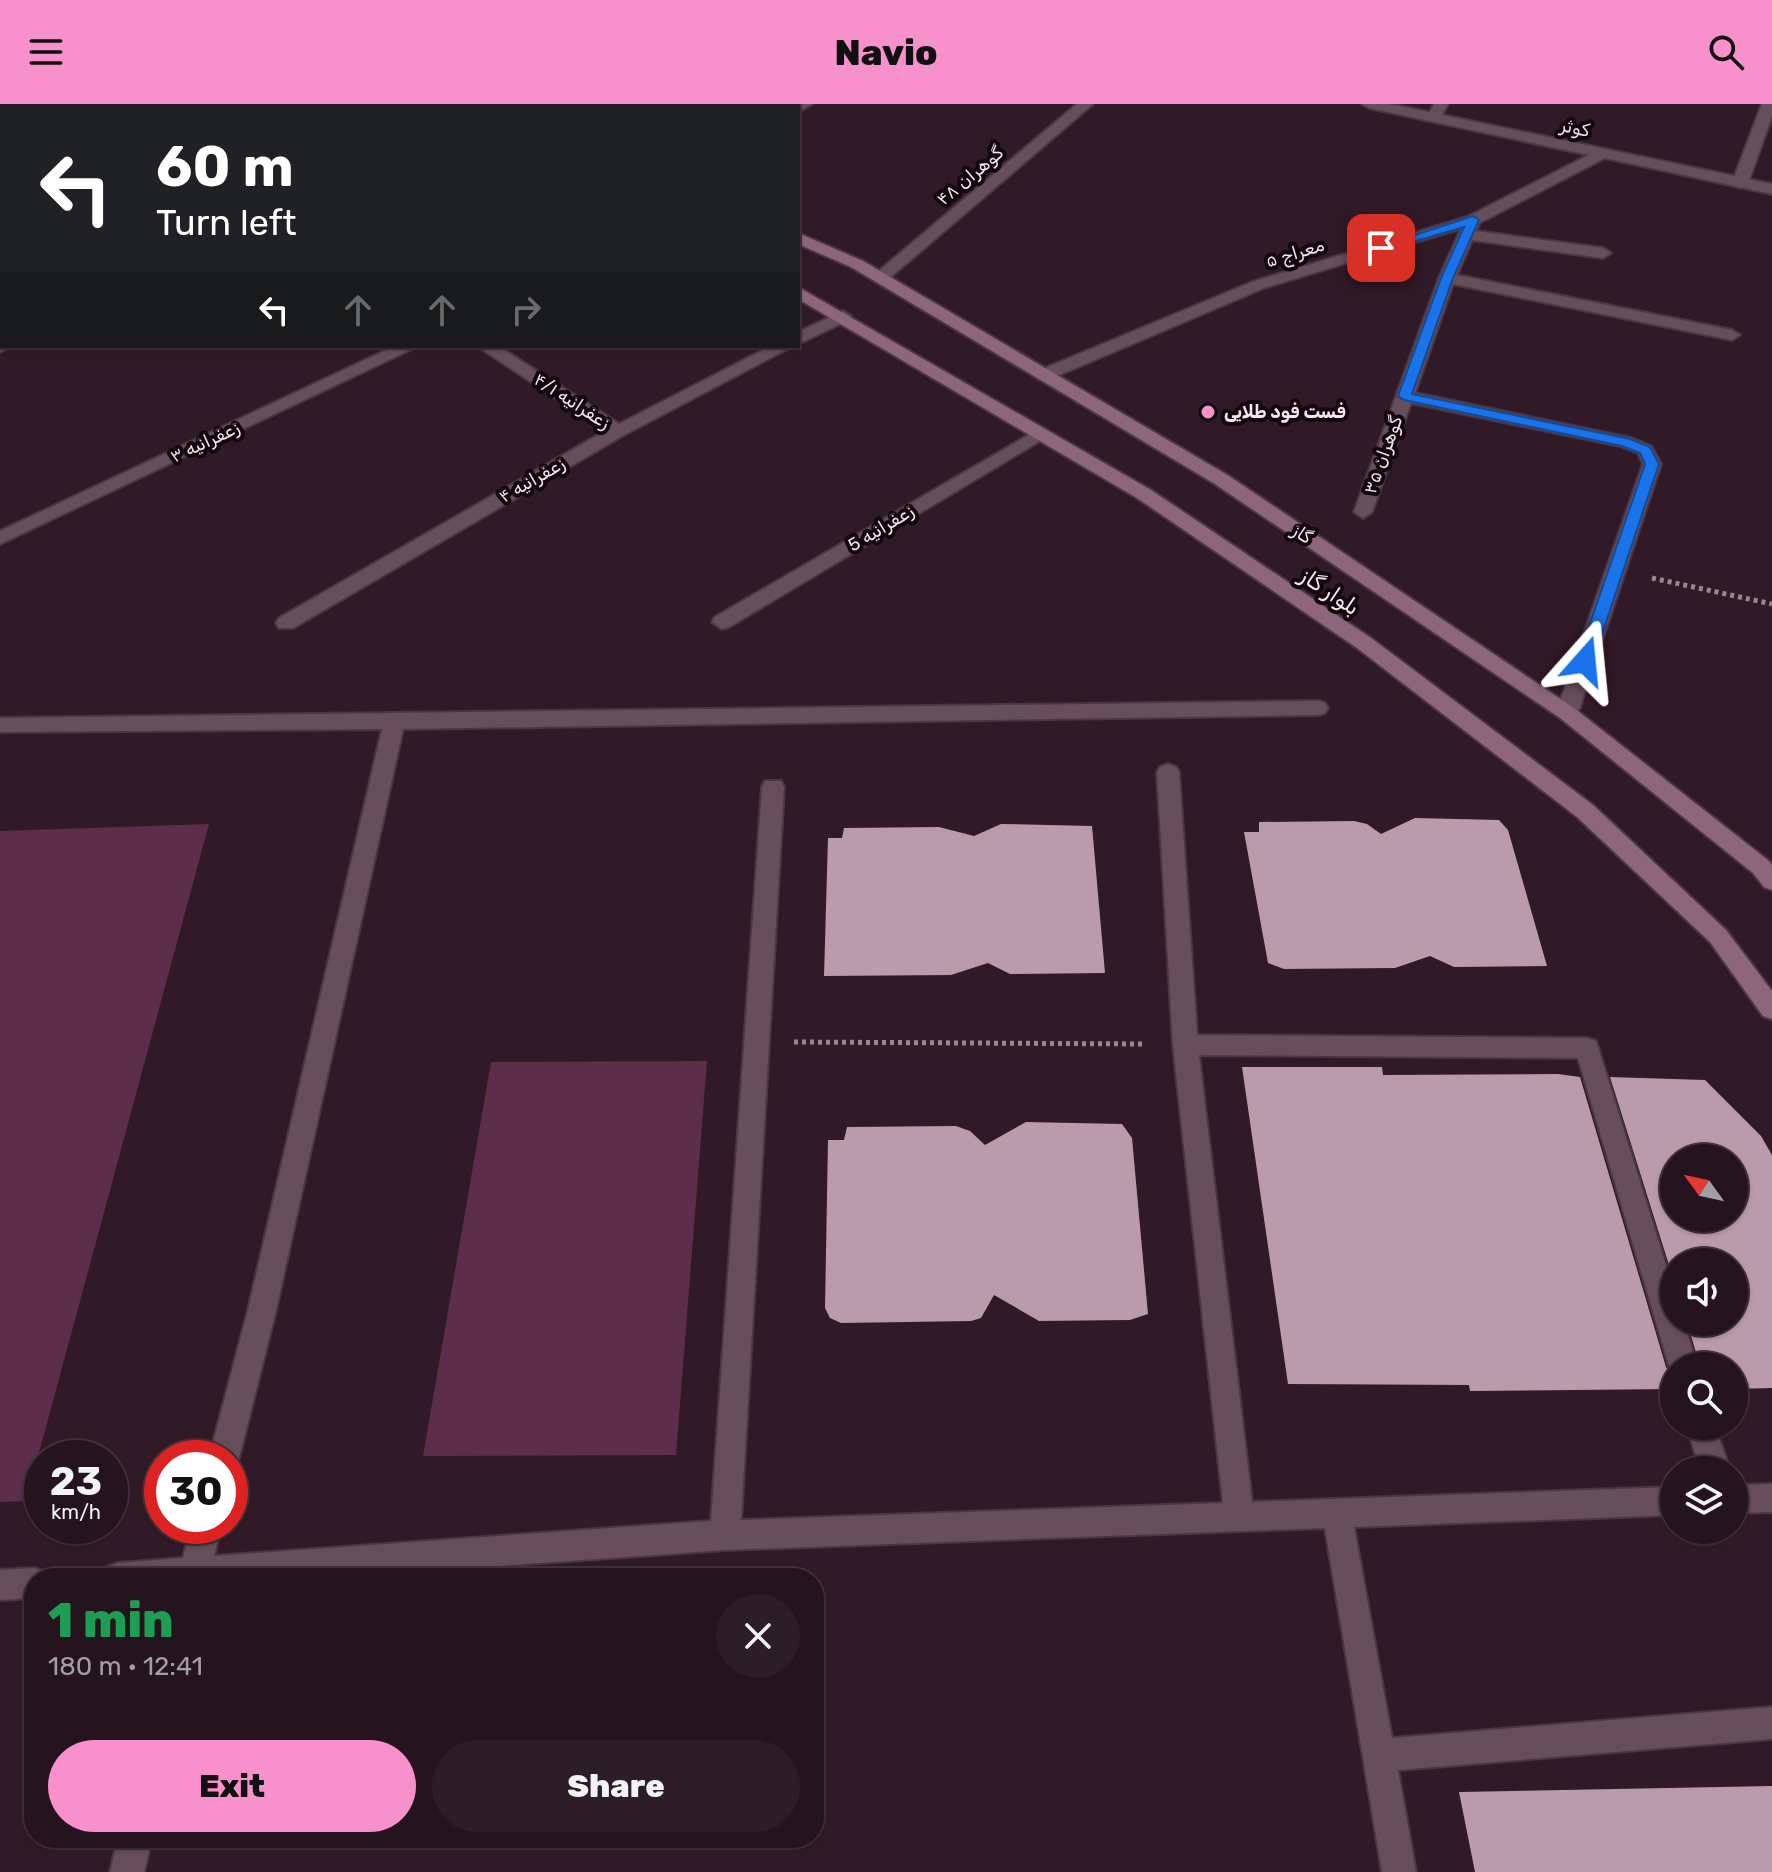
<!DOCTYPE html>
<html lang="en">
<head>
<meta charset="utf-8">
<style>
  :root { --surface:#25141d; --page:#2d1d26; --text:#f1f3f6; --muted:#a39ea4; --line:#42333b; --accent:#f890cb }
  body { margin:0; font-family:Rubik,"Noto Sans Arabic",sans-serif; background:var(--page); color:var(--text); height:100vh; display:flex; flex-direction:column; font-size:30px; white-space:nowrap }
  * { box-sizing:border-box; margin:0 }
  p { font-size:26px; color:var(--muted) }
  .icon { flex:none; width:44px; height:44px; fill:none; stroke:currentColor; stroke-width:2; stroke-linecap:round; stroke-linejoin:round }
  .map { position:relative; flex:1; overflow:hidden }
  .sheet { position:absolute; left:24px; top:1464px; width:800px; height:280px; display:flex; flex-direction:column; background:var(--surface); border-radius:32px; box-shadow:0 2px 6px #0004,0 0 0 2px var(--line) }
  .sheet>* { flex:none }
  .banner { position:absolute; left:0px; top:0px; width:800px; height:244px; box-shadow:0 2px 6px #0004,0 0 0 2px var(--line); background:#202124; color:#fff; overflow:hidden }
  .needle { width:52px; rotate:303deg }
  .fabs { position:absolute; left:1660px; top:1040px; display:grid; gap:16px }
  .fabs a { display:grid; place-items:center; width:88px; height:88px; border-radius:50%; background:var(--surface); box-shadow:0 2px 6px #0004,0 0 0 2px var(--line); font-size:40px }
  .speed { position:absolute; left:24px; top:1336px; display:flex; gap:16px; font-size:40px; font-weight:700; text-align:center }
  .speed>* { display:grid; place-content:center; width:104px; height:104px; border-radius:50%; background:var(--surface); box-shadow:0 2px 6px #0004,0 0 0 2px var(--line); line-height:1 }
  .speed small { font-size:20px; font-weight:400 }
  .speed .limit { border:12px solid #d22; background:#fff; color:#111 }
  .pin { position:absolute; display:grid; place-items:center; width:68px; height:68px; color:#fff; margin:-34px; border-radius:16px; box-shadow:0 4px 12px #0006 }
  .me { position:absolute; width:88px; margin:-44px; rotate:18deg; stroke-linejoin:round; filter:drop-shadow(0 0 6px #0008) }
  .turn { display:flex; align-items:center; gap:28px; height:168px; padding:0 24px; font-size:36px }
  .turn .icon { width:104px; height:104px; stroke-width:2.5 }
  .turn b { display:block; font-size:56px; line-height:68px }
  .lanes { display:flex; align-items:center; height:76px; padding:0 24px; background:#0003; justify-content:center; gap:40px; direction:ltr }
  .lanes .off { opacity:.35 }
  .round { display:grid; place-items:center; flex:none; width:84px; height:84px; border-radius:42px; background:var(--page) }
  .head { display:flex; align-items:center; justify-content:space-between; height:136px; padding:0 24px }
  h1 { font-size:48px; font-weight:800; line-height:60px; color:#1e9e55 }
  .primary-button { display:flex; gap:16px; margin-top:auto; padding:16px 24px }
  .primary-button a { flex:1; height:92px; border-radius:48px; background:var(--accent); color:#111; font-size:32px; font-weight:800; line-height:92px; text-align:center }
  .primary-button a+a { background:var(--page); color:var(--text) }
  header { display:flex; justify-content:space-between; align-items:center; height:104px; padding:0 24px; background:var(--accent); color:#111; font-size:36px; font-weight:800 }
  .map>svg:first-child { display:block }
</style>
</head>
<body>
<header><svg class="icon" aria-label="menu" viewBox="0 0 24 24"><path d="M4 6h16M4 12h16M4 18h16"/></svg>Navio<svg class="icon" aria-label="search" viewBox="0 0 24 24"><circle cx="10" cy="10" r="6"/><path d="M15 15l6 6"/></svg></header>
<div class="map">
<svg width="1772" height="1768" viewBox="0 0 1772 1768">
  <rect width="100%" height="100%" fill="#311a27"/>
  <path fill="#5c2e49" d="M209,720L26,1397L0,1398V727Z
    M707,957L676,1351L423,1352L491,958Z"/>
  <path fill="#ba9bab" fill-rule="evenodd" d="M1415,714L1499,716L1508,726L1547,862L1454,863L1430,852L1395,864L1284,865L1268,859L1244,728H1259V718L1354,717L1367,720L1381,730Z
    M1001,720L1092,722L1105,869L1010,870L988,859L951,871L824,872L828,734H842L844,724L939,723L974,732Z
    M1242,963H1382L1383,971L1558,970L1580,973L1666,1263L1674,1274V1285L1470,1287L1469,1281L1288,1280Z
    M1610,973L1705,976L1761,1032L1772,1051V1284L1734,1285V1262H1700L1687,1218H1734V1158H1674V1177ZM1674,1054H1734V1114H1674Z
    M1026,1018L1122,1020L1132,1034L1148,1210L1130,1216L1039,1217L994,1191L981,1214L971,1217L841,1219L830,1214L825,1204L828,1036H844L847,1023L956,1022L970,1027L985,1041Z
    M1772,1682V1768H1475L1459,1688Z"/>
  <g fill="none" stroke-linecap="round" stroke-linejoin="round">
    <g stroke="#4d3643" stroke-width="4">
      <path id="minor" d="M590,0H604V2H590Z
        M794,0H812L798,8V2H792Z
        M1077,0H1093L886,177H874V171Z
        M1434,0H1448L1439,16L1434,17L1427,13Z
        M1762,0H1772V12L1748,79L1740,84L1735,82L1732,79Z
        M2,78V88L0,89V79Z
        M1473,111L1481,116L1476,127L1603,144L1611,149L1603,154L1472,136L1457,171L1732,226L1740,231L1732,236L1453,180L1415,289L1631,334L1651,342L1661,360L1578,609L1574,614H1560L1556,609L1643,360L1638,349L1620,342L1411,299L1372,408L1363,414L1354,408L1439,174L1465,116Z
        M843,207L851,212L849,216L798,240V228Z
        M0,237L2,242H11L0,248Z
        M395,242H418L0,440V427Z
        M477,242H498L619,320L771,242H793L624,331L293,524H279L276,519L279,514L605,327Z
        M1039,325L1045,326L1048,330L1045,334L729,523L722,525L712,518L715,513Z
        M1318,597L1325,599L1328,604L1325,609L1318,611L403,625L276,1206L239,1354L234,1364L230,1365V1354H209L248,1206L382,625L0,628V614Z
        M1168,660L1176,663L1179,668L1197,931L1587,934L1596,937L1674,1187V1218H1684L1697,1262H1674V1271L1669,1262L1578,954L1199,951L1252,1398L1674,1383V1411L1354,1423L1392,1634L1772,1603V1635L1398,1666L1416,1768H1382L1325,1424L725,1446L329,1474H103L107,1463L118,1459L183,1454L191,1422H221L214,1452L711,1417L762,683L765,677H781L784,683L741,1416L1223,1399L1173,941L1157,668L1160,663Z
        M1687,1322H1715L1730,1366H1700Z
        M1772,1380V1408L1734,1409V1381Z
        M34,1464L45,1468L47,1474H34V1494L0,1496V1466Z
        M118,1734H152L144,1768H110Z"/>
    </g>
    <g stroke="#4d3643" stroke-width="4">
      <path id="tertiary" d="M1362,0H1390L1772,80V90L1605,54L1479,119L1264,184L1050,275H1038L1035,271L1038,267L1252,178L1467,113L1589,51L1369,4Z"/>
    </g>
    <g stroke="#4d3643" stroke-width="4">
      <path id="secondary" d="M393,0H411L412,2H394Z
        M482,0H500L501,2H483Z
        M798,129L863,157L1229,372L1574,604L1769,757L1772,761V786L1764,783L1753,769L1560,614L1215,380L851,163L798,140Z
        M798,183L1151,386L1371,534L1593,701L1726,826L1772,887V915L1763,912L1710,838L1577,713L1357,544L1137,394L798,195Z"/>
    </g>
    <path stroke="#9a8690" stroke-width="3" stroke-dasharray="3 3" stroke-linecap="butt" d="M27,2L33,0"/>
    <path stroke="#9a8690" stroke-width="5" stroke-dasharray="4 4" stroke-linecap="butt" d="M1652,474L1772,500
      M794,938L1144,940"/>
    <use href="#minor" fill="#674e5b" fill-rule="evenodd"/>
    <use href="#tertiary" fill="#674e5b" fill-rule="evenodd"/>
    <use href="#secondary" fill="#8d667b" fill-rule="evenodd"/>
  </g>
  <path fill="#1a73e8" stroke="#114b97" stroke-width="2" d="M1473,112L1479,116L1453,174L1412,290L1630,335L1650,343L1659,360L1593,557L1585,563L1577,557L1645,360L1640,349L1622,342L1404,296L1398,292L1441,174L1464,123L1381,147L1375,144Z"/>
  <circle fill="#f890cb" stroke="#12080e" stroke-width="3" cx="1208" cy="308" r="8"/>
  <g text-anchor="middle" stroke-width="8" stroke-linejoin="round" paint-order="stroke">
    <g font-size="18" fill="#f6e5ed" stroke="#12080e">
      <text transform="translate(1575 24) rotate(12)" y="6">کوثر</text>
      <text transform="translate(970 72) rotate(-40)" y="6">گوهران ۴۸</text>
      <text transform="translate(1295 149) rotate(-17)" y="6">معراج ۵</text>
      <text transform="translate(572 297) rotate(33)" y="6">زعفرانیه ۴/۱</text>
      <text transform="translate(205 338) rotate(-25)" y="6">زعفرانیه ۳</text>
      <text transform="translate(1383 351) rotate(-70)" y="6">گوهران ۳۵</text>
      <text transform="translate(532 376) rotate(-30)" y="6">زعفرانیه ۴</text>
      <text transform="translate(881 424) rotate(-31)" y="6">5 زعفرانیه</text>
      <text transform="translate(1302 430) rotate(34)" y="6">گاز</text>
    </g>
    <g font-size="18" font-weight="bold" fill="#f6e5ed" stroke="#12080e" text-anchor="start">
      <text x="1224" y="314">فست فود طلایی</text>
    </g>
    <g font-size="22" fill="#f6e5ed" stroke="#12080e">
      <text transform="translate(1330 487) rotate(34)" y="8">بلوار گاز</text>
    </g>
  </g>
</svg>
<div class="fabs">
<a><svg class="needle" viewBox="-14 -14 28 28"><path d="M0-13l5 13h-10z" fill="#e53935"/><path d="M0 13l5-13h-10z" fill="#a39ea4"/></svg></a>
<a><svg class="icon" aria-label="sound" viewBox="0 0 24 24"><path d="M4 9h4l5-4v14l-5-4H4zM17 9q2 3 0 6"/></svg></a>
<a><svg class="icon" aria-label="search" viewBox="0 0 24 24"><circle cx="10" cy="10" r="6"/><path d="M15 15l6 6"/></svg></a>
<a><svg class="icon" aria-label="layers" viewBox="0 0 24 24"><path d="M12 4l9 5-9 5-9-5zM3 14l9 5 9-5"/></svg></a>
</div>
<div class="speed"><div>23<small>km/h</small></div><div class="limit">30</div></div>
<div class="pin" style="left:1381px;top:144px;background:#d93025"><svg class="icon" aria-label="arrive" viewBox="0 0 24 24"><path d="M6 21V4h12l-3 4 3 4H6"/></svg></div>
<svg class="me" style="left:1585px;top:557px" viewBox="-20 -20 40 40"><path d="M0-17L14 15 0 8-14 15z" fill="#1a73e8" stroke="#fff" stroke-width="4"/></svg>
<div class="banner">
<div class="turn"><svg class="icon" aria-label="left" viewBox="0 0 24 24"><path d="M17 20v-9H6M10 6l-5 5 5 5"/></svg><div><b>60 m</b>Turn left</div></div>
<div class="lanes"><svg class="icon" aria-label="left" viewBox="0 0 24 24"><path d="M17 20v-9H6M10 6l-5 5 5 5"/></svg><svg class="icon off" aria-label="ahead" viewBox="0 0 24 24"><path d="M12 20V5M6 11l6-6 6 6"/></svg><svg class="icon off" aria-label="ahead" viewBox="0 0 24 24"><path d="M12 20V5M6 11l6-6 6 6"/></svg><svg class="icon off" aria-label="right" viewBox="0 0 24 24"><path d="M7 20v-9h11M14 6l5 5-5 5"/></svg></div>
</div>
<section class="sheet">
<div class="head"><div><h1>1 min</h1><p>180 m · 12:41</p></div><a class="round"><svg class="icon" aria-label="close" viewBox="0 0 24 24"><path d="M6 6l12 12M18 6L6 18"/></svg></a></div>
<div class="primary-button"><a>Exit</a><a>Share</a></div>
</section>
</div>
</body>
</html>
